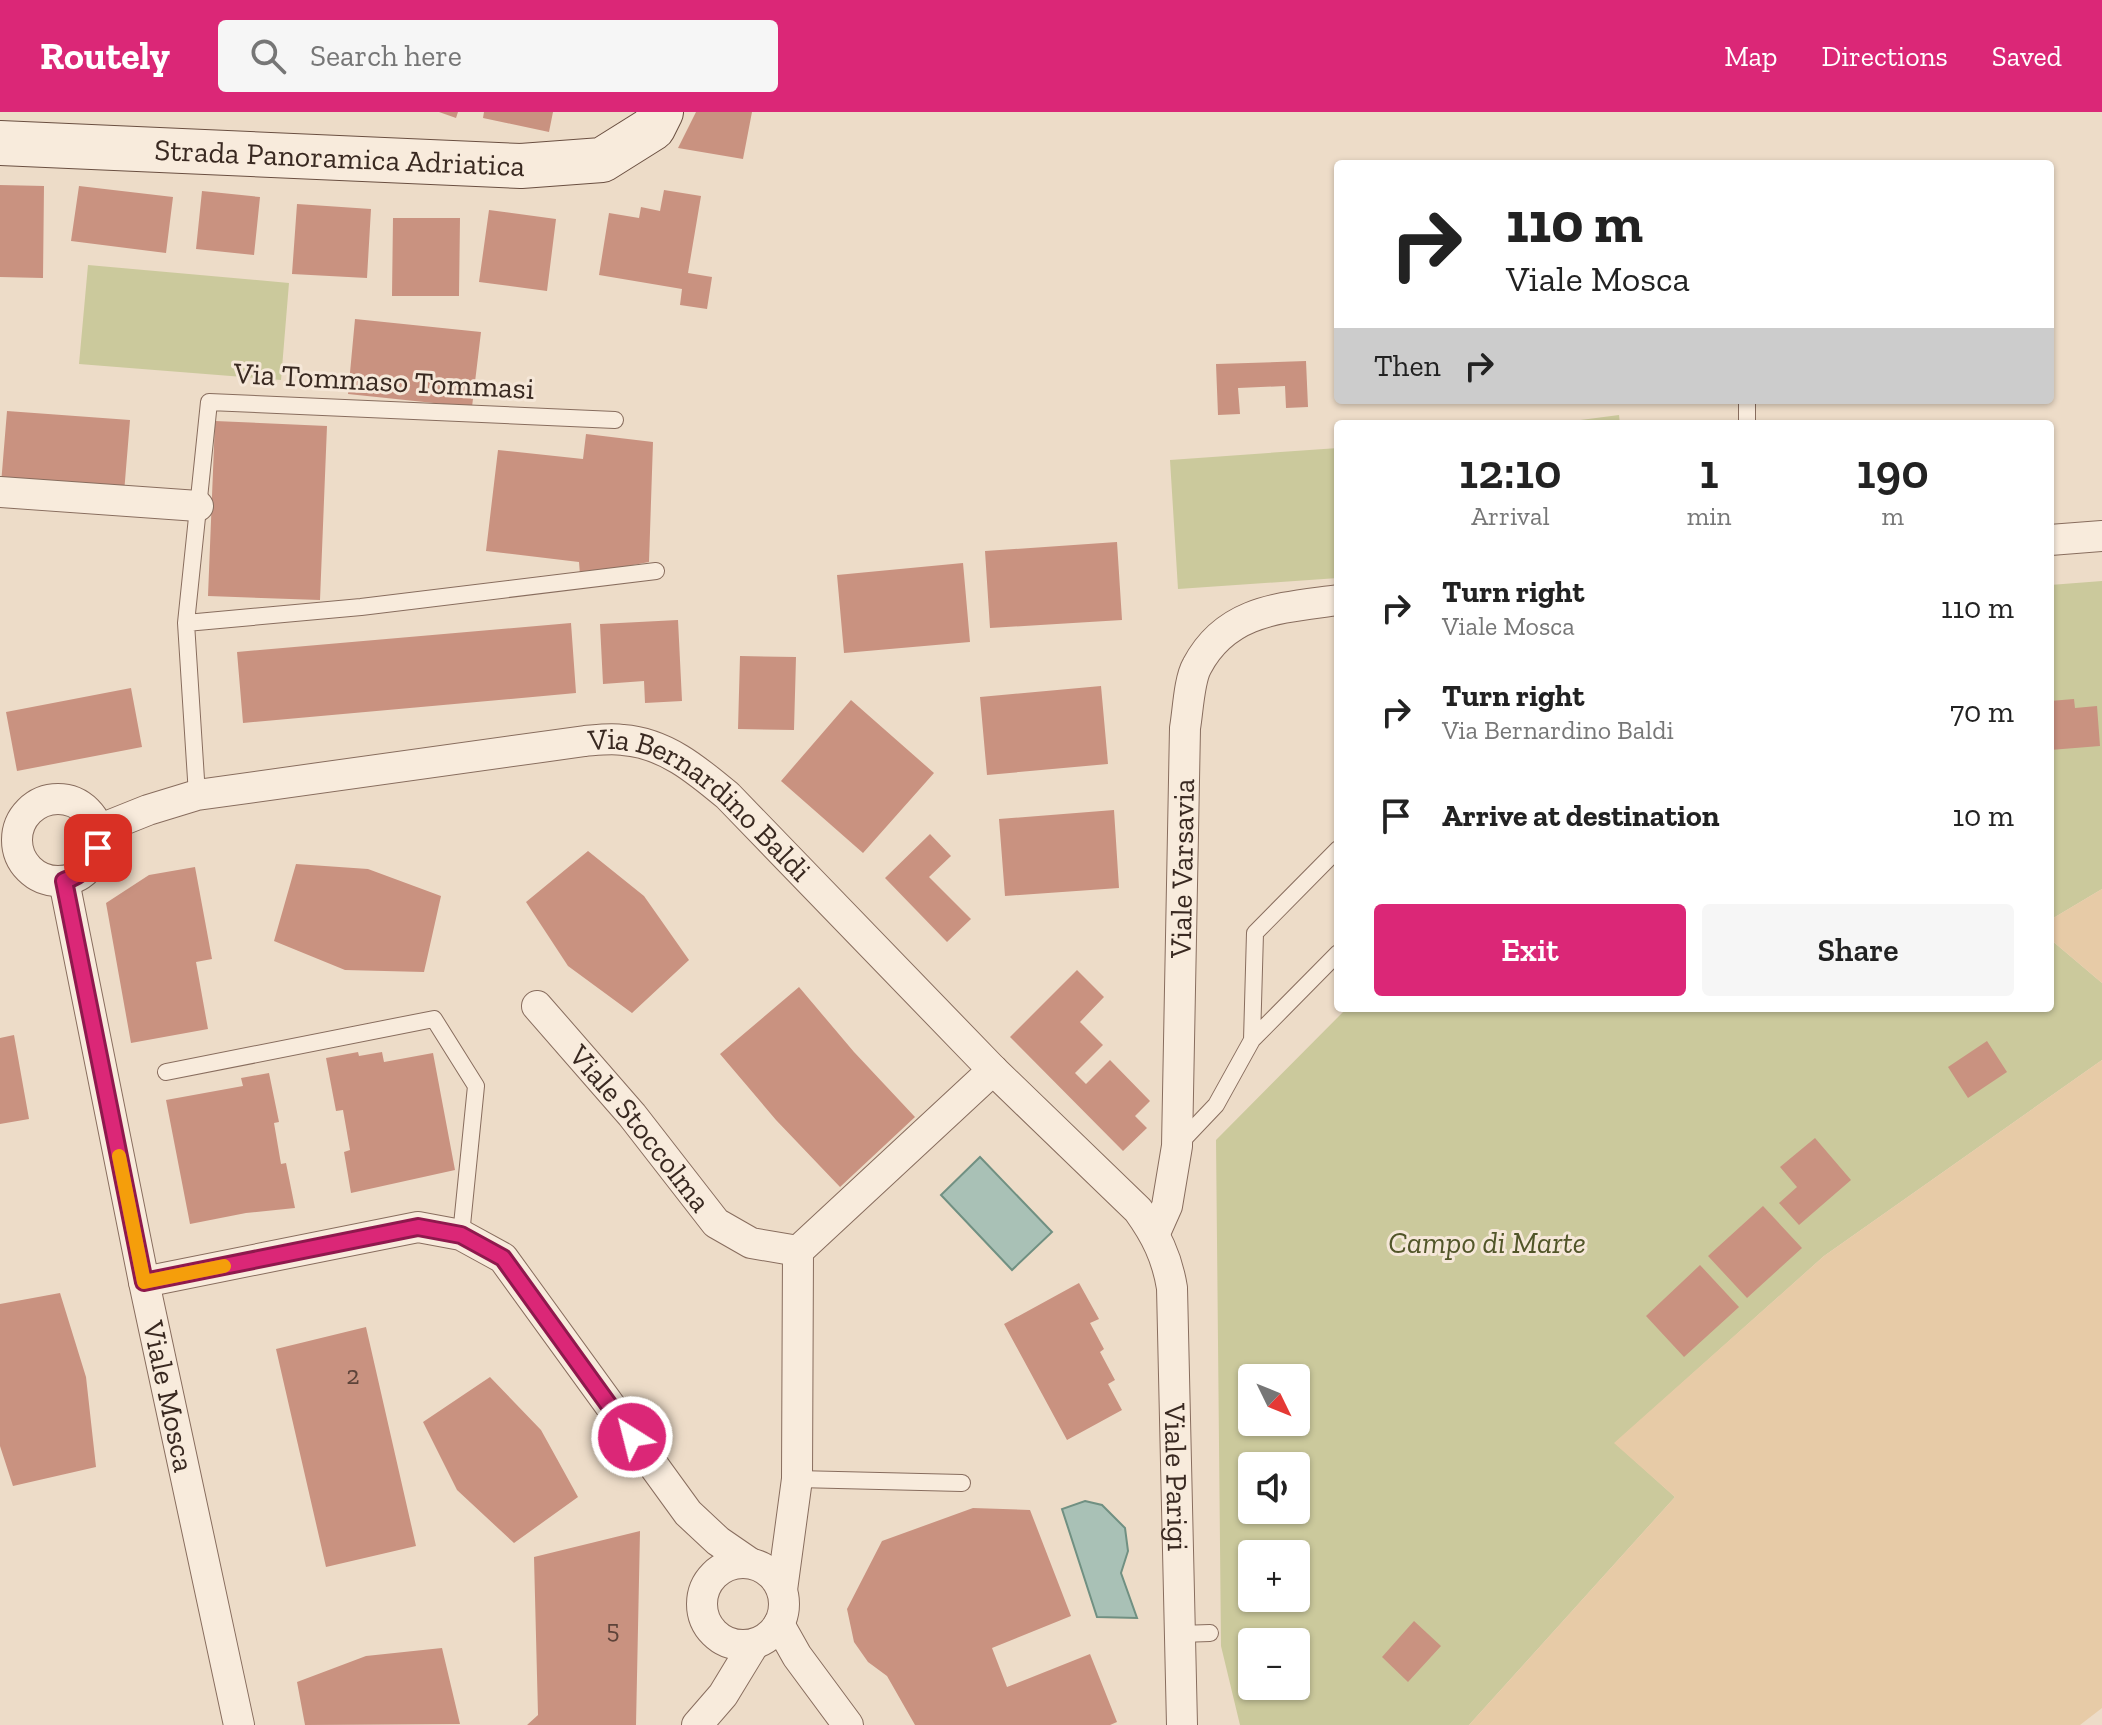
<!DOCTYPE html>
<html lang="en">
<head>
<meta charset="utf-8">
<style>
  :root { --surface:#fff; --page:#f6f6f6; --text:#222; --muted:#767676; --accent:#db2777 }
  body { margin:0; font-family:"Zilla Slab",serif; background:var(--page); color:var(--text); height:100vh; display:flex; flex-direction:column; font-size:30px; white-space:nowrap }
  * { box-sizing:border-box; margin:0 }
  p { font-size:26px; color:var(--muted) }
  .icon { flex:none; width:44px; height:44px; fill:none; stroke:currentColor; stroke-width:2; stroke-linecap:round; stroke-linejoin:round }
  .map { position:relative; flex:1; overflow:hidden }
  .details { position:absolute; left:1334px; top:308px; width:720px; height:592px; display:flex; flex-direction:column; background:var(--surface); border-radius:8px; box-shadow:0 2px 6px #0004 }
  .details>* { flex:none }
  .hud { position:absolute; left:1334px; top:48px; width:720px; height:244px; border-radius:8px; box-shadow:0 2px 6px #0004; background:#fff; color:var(--text); overflow:hidden }
  .needle { width:52px; rotate:133deg }
  .tools { position:absolute; left:1238px; top:1252px; display:grid; gap:16px }
  .tools a { display:grid; place-items:center; width:72px; height:72px; border-radius:8px; background:var(--surface); box-shadow:0 2px 6px #0004; font-size:40px }
  .pin { position:absolute; display:grid; place-items:center; width:68px; height:68px; color:#fff; margin:-34px; border-radius:16px; box-shadow:0 4px 12px #0006 }
  .me { position:absolute; width:88px; margin:-44px; rotate:324deg; stroke-linejoin:round; filter:drop-shadow(0 0 6px #0008) }
  .turn { display:flex; align-items:center; gap:28px; height:168px; padding:0 40px; font-size:36px }
  .turn .icon { width:104px; height:104px; stroke-width:2.5 }
  .turn b { display:block; font-size:56px; line-height:68px }
  .then { display:flex; align-items:center; height:76px; padding:0 40px; background:#0003; gap:16px; font-size:30px }
  .eta { display:flex; justify-content:space-evenly; align-items:center; height:136px; text-align:center }
  .eta b { font-size:48px; font-weight:600; line-height:56px }
  .primary-button { display:flex; gap:16px; margin-top:auto; padding:16px 40px }
  .primary-button a { flex:1; height:92px; border-radius:8px; background:var(--accent); color:#fff; font-size:32px; font-weight:600; line-height:92px; text-align:center }
  .primary-button a+a { background:var(--page); color:var(--text) }
  ul { padding:0; list-style:none }
  li { display:flex; align-items:center; gap:24px; height:104px; padding:0 40px }
  li div { flex:1 }
  li b { display:block; font-size:30px }
  li em { font-style:normal }
  header { display:flex; align-items:center; gap:48px; box-sizing:border-box; height:112px; padding:0 40px; background:var(--accent); color:#fff }
  header strong { font-size:38px }
  nav { display:flex; gap:44px; margin-inline-start:auto; font-size:28px }
  .search { width:560px; height:72px; background:var(--page); display:flex; align-items:center; gap:20px; box-sizing:border-box; padding:0 28px; border-radius:8px; color:var(--muted); font-size:30px }
  .map>svg:first-child { display:block }
</style>
</head>
<body>
<header>
<strong>Routely</strong>
<div class="search"><svg class="icon" aria-label="search" viewBox="0 0 24 24"><circle cx="10" cy="10" r="6"/><path d="M15 15l6 6"/></svg>Search here</div>
<nav><a>Map</a><a>Directions</a><a>Saved</a></nav>
</header>
<div class="map">
<svg width="2102" height="1613" viewBox="0 0 2102 1613">
  <rect width="100%" height="100%" fill="#eddcc8"/>
  <path fill="#cbc99c" fill-rule="evenodd" d="M88,153L289,171L281,268L79,252Z
    M1619,303L1620,312H1550Z
    M1338,336V466L1178,477L1170,348Z
    M2102,469V777L2050,808V473Z
    M2050,827L2102,871V948L1824,1144L1615,1331L1675,1385L1469,1613H1240L1221,1534L1216,1028L1347,896H2050ZM1252,1266H1296V1310H1252ZM1252,1354H1296V1398H1252ZM1252,1442H1296V1486H1252ZM1252,1530H1296V1574H1252Z"/>
  <path fill="#e7cba7" d="M2102,777V871L2050,827V808Z
    M2102,948V1596L2080,1613H1469L1675,1385L1614,1331L1824,1144Z"/>
  <path fill="#a9c1b6" stroke="#709082" stroke-width="2" d="M980,1045L1052,1120L1012,1158L941,1083Z
    M1085,1389L1102,1393L1125,1416L1128,1439L1121,1461L1137,1506L1097,1505L1062,1397Z"/>
  <path fill="#c99280" d="M439,0H458L456,6Z
    M484,0H553L549,20L483,6Z
    M696,0H752L743,47L678,36Z
    M0,73L44,74L43,166L0,165Z
    M79,74L173,85L166,141L71,129Z
    M664,78L701,84L688,161L712,165L707,197L680,193L682,177L599,163L609,101L639,106L641,95L660,99Z
    M202,79L260,85L254,143L196,137Z
    M297,92L371,97L367,166L292,162Z
    M489,98L556,107L547,179L479,170Z
    M393,106H460L459,184H392Z
    M355,207L481,220L472,295L348,282Z
    M1306,249L1308,295L1286,296L1285,274L1238,276L1240,302L1218,303L1216,252Z
    M7,299L130,308L124,381L1,372Z
    M215,309L327,314L320,488L208,484Z
    M586,322L653,330L649,450L580,463L579,450L486,439L498,338L583,347Z
    M1117,430L1122,508L990,516L985,439Z
    M963,451L970,530L844,541L837,463Z
    M678,508L682,589L645,591L644,569L603,572L600,512Z
    M571,511L576,581L243,611L237,540Z
    M740,544L796,545L794,618L738,617Z
    M1101,574L1108,652L987,663L980,585Z
    M131,576L142,635L17,659L6,600Z
    M2074,587L2075,596L2097,594L2100,634L2050,638V589Z
    M851,588L934,661L863,741L781,669Z
    M1114,698L1119,776L1005,784L999,707Z
    M930,722L951,744L929,765L971,807L947,830L885,766Z
    M588,739L644,784L689,848L632,901L568,854L526,790Z
    M296,752L368,757L441,784L424,860L345,858L274,829Z
    M195,755L212,847L196,850L208,917L131,931L106,791L149,763Z
    M1077,858L1104,885L1080,910L1103,933L1075,961L1086,972L1110,948L1150,989L1135,1004L1147,1016L1123,1039L1010,925Z
    M799,875L854,940L915,1005L840,1075L776,1008L720,942Z
    M14,923L29,1007L0,1012V926Z
    M1987,929L2007,960L1968,986L1948,955Z
    M358,940L359,944L382,940L384,950L433,941L455,1058L351,1081L344,1040L350,1038L343,998L336,999L326,946Z
    M269,961L279,1010L274,1011L281,1052L286,1051L295,1096L246,1101L190,1112L166,988L243,974L241,966Z
    M1815,1026L1851,1068L1799,1113L1779,1091L1797,1075L1780,1055Z
    M1763,1094L1802,1136L1747,1186L1708,1144Z
    M1700,1153L1739,1195L1684,1245L1646,1204Z
    M1079,1171L1099,1207L1090,1211L1104,1237L1100,1240L1115,1268L1108,1272L1122,1298L1067,1328L1004,1212Z
    M60,1181L86,1265L96,1355L13,1374L0,1334V1192Z
    M366,1215L416,1434L326,1455L276,1237Z
    M490,1265L541,1318L578,1385L514,1431L457,1378L423,1310Z
    M973,1396L1030,1398L1071,1504L992,1536L1007,1575L1090,1542L1117,1610L1110,1613H915L887,1564L868,1550L854,1530L847,1497L882,1429Z
    M640,1419L636,1613H527L538,1603L534,1445Z
    M1414,1509L1441,1534L1408,1570L1382,1545Z
    M442,1536L460,1612L305,1613L297,1570L366,1544Z"/>
  <g fill="none" stroke-linecap="round" stroke-linejoin="round">
    <g stroke="#886d5e" stroke-width="18">
      <path id="lane" d="M1747,288V312
        M186,511L361,495L656,459
        M197,683L186,511L209,290L615,308
        M1252,928L1255,821L1338,737
        M166,960L434,907L476,974L461,1123
        M1178,1033L1216,993L1252,928L1338,841
        M797,1367L962,1371
        M1180,1522L1210,1521"/>
    </g>
    <g stroke="#886d5e" stroke-width="32">
      <g id="street">
        <path d="M0,380L198,394"/>
        <path d="M2050,428L2102,424"/>
        <circle cx="58" cy="728" r="41"/>
        <path id="s1" d="M98,718L148,698L197,683L585,629C597,628 611,626 623,628C665,631 697,658 728,684L993,958L1138,1098C1156,1123 1167,1145 1172,1176L1182,1613"/>
        <path id="s2" d="M64,769L144,1170L239,1613"/>
        <path id="s3" d="M537,894L632,1003L716,1111L751,1131L798,1139"/>
        <path id="s4" d="M1155,1121L1167,1094L1177,1034L1185,616C1188,599 1189,568 1197,554C1227,497 1282,496 1338,488"/>
        <path d="M144,1170L418,1115L461,1123L503,1146L688,1401L718,1429L750,1451"/>
        <circle cx="743" cy="1492" r="41"/>
        <path d="M782,1478L797,1367L798,1139L993,958"/>
        <path d="M779,1512L797,1544L848,1613"/>
        <path d="M697,1613L723,1583L754,1532"/>
      </g>
    </g>
    <g stroke="#6a4f41" stroke-width="46">
      <g id="secondary">
        <path id="s5" d="M0,31L521,54L602,48L653,16L661,0"/>
      </g>
    </g>
    <use href="#lane" stroke="#f8ebdc" stroke-width="16"/>
    <use href="#street" stroke="#f8ebdc" stroke-width="30"/>
    <use href="#secondary" stroke="#f8ebdc" stroke-width="44"/>
  </g>
  <g fill="none" stroke-linecap="round" stroke-linejoin="round">
    <g stroke="#8e194d" stroke-width="20">
      <path id="route" d="M98,736C90,755 83,762 64,769L144,1170L418,1115L461,1123L503,1146L632,1325"/>
    </g>
    <use href="#route" stroke="#db2777" stroke-width="14"/>
    <path stroke="#f59e0b" stroke-width="14" d="M119,1044L144,1170L224,1154"/>
  </g>
  <g text-anchor="middle" stroke-width="6" stroke-linejoin="round" paint-order="stroke">
    <g font-size="26" fill="#5d4339">
      <text x="353" y="1272">2</text>
      <text x="613" y="1526">5</text>
    </g>
    <g font-size="30" fill="#392921" stroke="#f5e7d8">
      <text dy="10" stroke="none"><textPath href="#s5" startOffset="340">Strada Panoramica Adriatica</textPath></text>
      <text transform="translate(384 269) rotate(3)" y="10">Via Tommaso Tommasi</text>
      <text dy="10" stroke="none"><textPath href="#s1" startOffset="634">Via Bernardino Baldi</textPath></text>
      <text dy="10" stroke="none"><textPath href="#s4" startOffset="368">Viale Varsavia</textPath></text>
      <text dy="10" stroke="none"><textPath href="#s3" startOffset="160">Viale Stoccolma</textPath></text>
      <text dy="10" stroke="none"><textPath href="#s2" startOffset="526">Viale Mosca</textPath></text>
      <text dy="10" stroke="none"><textPath href="#s1" startOffset="1514">Viale Parigi</textPath></text>
    </g>
    <g font-size="30" font-style="italic" fill="#515528" stroke="#f5e7d8">
      <text x="1487" y="1141">Campo di Marte</text>
    </g>
  </g>
</svg>
<div class="tools">
<a><svg class="needle" viewBox="-14 -14 28 28"><path d="M0-13l5 13h-10z" fill="#e53935"/><path d="M0 13l5-13h-10z" fill="#767676"/></svg></a>
<a><svg class="icon" aria-label="sound" viewBox="0 0 24 24"><path d="M4 9h4l5-4v14l-5-4H4zM17 9q2 3 0 6"/></svg></a>
<a>+</a>
<a>−</a>
</div>
<div class="pin" style="left:98px;top:736px;background:#d93025"><svg class="icon" aria-label="arrive" viewBox="0 0 24 24"><path d="M6 21V4h12l-3 4 3 4H6"/></svg></div>
<svg class="me" style="left:632px;top:1325px" viewBox="-20 -20 40 40"><circle r="17" fill="#db2777" stroke="#fff" stroke-width="3"/><path d="M0-11L8 9 0 5-8 9z" fill="#fff"/></svg>
<div class="hud">
<div class="turn"><svg class="icon" aria-label="right" viewBox="0 0 24 24"><path d="M7 20v-9h11M14 6l5 5-5 5"/></svg><div><b>110 m</b>Viale Mosca</div></div>
<div class="then">Then<svg class="icon" aria-label="right" viewBox="0 0 24 24"><path d="M7 20v-9h11M14 6l5 5-5 5"/></svg></div>
</div>
<section class="details">
<div class="eta">
<div><b>12:10</b><p>Arrival</p></div>
<div><b>1</b><p>min</p></div>
<div><b>190</b><p>m</p></div>
</div>
<ul>
<li><svg class="icon" aria-label="right" viewBox="0 0 24 24"><path d="M7 20v-9h11M14 6l5 5-5 5"/></svg><div><b>Turn right</b><p>Viale Mosca</p></div><em>110 m</em></li>
<li><svg class="icon" aria-label="right" viewBox="0 0 24 24"><path d="M7 20v-9h11M14 6l5 5-5 5"/></svg><div><b>Turn right</b><p>Via Bernardino Baldi</p></div><em>70 m</em></li>
<li><svg class="icon" aria-label="arrive" viewBox="0 0 24 24"><path d="M6 21V4h12l-3 4 3 4H6"/></svg><div><b>Arrive at destination</b></div><em>10 m</em></li>
</ul>
<div class="primary-button"><a>Exit</a><a>Share</a></div>
</section>
</div>
</body>
</html>
